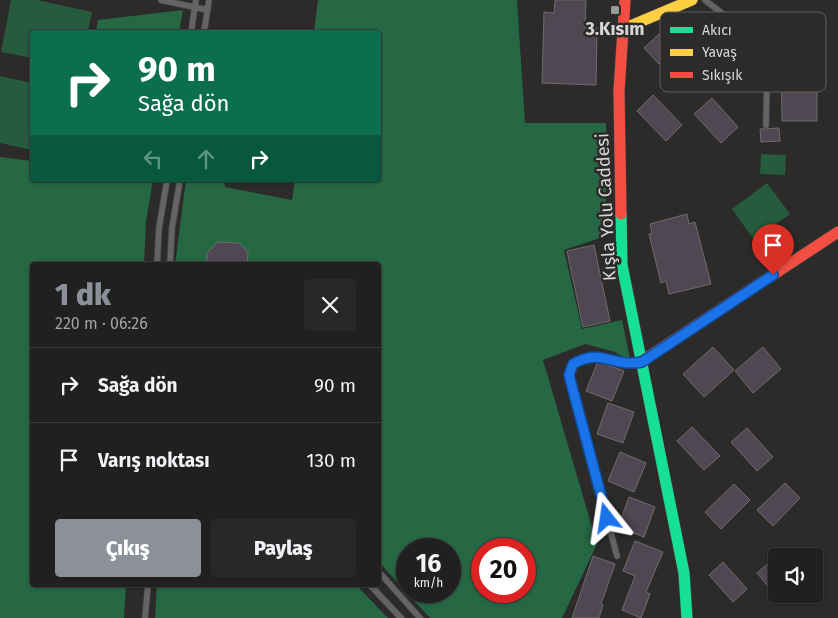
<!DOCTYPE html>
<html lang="tr">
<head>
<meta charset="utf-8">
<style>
  :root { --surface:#212020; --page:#292829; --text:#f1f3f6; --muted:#a2a3a5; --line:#3e3e3e; --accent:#8c9099 }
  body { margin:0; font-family:"Fira Sans",sans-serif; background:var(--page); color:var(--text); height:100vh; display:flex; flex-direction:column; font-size:19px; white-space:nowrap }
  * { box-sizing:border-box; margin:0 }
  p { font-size:16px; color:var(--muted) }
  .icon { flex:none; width:28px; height:28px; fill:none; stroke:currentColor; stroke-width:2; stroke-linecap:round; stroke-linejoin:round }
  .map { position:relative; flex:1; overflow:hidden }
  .panel { position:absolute; left:30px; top:262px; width:351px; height:325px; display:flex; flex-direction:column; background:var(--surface); border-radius:5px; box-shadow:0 1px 4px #0004,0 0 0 1px var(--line) }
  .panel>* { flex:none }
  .guide { position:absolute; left:30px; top:30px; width:351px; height:152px; border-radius:5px; box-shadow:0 1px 4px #0004,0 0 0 1px var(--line); background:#0b6e4f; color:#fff; overflow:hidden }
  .fabs { position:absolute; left:768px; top:548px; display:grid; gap:10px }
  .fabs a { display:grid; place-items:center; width:55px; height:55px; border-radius:5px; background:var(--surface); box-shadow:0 1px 4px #0004,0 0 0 1px var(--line); font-size:25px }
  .speed { position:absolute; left:396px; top:538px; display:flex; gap:10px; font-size:25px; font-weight:700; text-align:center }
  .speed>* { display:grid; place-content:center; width:65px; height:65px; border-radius:50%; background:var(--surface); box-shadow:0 1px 4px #0004,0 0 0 1px var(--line); line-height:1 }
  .speed small { font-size:12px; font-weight:400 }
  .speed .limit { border:8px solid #d22; background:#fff; color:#111 }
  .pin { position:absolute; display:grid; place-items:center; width:42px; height:42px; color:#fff; margin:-51px -21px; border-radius:50% 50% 50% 0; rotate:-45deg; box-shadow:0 0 5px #0007 }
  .pin .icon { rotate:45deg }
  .me { position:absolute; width:55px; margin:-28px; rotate:345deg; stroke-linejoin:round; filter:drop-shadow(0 0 4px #0008) }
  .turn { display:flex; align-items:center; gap:18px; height:105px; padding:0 25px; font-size:22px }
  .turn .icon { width:65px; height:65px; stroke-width:2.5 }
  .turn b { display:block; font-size:35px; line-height:42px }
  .lanes { display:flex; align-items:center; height:48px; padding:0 25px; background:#0003; justify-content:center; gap:25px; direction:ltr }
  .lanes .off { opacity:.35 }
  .round { display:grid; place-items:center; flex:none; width:52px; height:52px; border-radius:5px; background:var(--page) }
  .overview { display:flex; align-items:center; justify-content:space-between; height:85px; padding:0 25px }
  h1 { font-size:30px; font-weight:800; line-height:38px; color:var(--accent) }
  .button { display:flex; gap:10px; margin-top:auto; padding:10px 25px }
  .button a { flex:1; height:58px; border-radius:5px; background:var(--accent); color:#fff; font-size:20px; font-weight:800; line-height:58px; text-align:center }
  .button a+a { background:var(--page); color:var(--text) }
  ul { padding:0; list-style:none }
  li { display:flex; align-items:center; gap:15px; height:75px; padding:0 25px; border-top:1px solid var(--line) }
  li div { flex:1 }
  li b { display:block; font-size:19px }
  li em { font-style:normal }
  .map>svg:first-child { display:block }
</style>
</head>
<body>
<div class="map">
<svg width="838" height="618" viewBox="0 0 838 618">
  <rect width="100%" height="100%" fill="#2c2b2a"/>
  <path fill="#265b3d" d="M11,0H37L92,12L88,32H32V58L1,52Z
    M0,76L32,83V150L0,143Z
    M761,154L786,155L785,175L760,174Z
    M767,183L790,214L754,240L732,209Z"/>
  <path fill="#266844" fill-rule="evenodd" d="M318,0H517L525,123H606V236L564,250L582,329L622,320L630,359L624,358L615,352L585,344L543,360L597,544L562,618H430L379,562V265H175L186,180H224L225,187L292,200L295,180H379V32H314ZM408,549H450V591H408ZM482,549H525V591H482Z
    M183,10L179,32H96L98,20Z
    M0,157L32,161V180H153L146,221L144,265H32V585H126L124,618H0Z
    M157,585H356L388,618H155Z"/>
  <path fill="#4f4752" stroke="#6e6d6e" d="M555,0H586L585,28H597L596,85L542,83L544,12L554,13Z
    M672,22L687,38L659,64L644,48Z
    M781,45H817V121H782Z
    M653,95L682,125L666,141L637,111Z
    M712,98L738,127L721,143L694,114Z
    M779,128L780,141L761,142L760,129Z
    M687,214L689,224L695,222L711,284L669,294L666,281L661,283L649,234L652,233L650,224Z
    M218,242L239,243L248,252L247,265H207V253Z
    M594,245L610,321L583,327L567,251Z
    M713,347L734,370L704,397L683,374Z
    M763,347L781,369L753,393L735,371Z
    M598,361L624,371L612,401L586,391Z
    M608,403L634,412L623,443L597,434Z
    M692,427L720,456L704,470L677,441Z
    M747,428L773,457L757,471L731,442Z
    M620,452L646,463L634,492L608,481Z
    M785,483L800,498L773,526L757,510Z
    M734,484L750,500L721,529L705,512Z
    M629,497L655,507L644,537L618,527Z
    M635,541L663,552L646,592L650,594L641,618L622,610L635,576L623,571Z
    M593,556L615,564L601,604L603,605L599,618H572Z
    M771,561L776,567V596L757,573Z
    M723,562L747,589L733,602L709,575Z"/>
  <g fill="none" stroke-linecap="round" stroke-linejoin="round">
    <g stroke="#484746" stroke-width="7">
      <path id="lane" d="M161,0L208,10
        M705,0C723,15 761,39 766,63C768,79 766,107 766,125
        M191,32L196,0
        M204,32L209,0
        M157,265L159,228L167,180
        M170,265L172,228L180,180
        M617,556L569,375L573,363C577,362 580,359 584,357C602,351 621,366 640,362
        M379,572L420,618
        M370,585L401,618
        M145,618L148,585"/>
    </g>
    <g stroke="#484746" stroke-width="12">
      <path id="fast" d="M621,214L622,265L684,573L687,618"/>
    </g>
    <g stroke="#484746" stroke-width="12">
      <path id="slow" d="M623,29L692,0"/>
    </g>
    <g stroke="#484746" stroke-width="12">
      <path id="jam" d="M621,214L619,91L625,0
        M642,361L838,232"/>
    </g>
    <use href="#lane" stroke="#656464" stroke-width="5.5"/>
    <use href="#fast" stroke="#16e098" stroke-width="11"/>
    <use href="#slow" stroke="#ffcf43" stroke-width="11"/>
    <use href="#jam" stroke="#f24e42" stroke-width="11"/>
  </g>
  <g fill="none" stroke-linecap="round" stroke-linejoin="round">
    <g stroke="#114b97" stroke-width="12">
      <path id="route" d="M607,518L569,375L573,364C602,347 613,368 642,362L773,275"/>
    </g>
    <use href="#route" stroke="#1a73e8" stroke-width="9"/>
  </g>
  <rect fill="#9c9b9a" stroke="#2d2b29" stroke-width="2" x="610" y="5" width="10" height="10" rx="2.5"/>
  <g text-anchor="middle" stroke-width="5" stroke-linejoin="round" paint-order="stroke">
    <g font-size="18" font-weight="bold" fill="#d9d7d6" stroke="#2d2b29">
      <text x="615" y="35">3.Kısım</text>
    </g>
    <g font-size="18" fill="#d9d7d6" stroke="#2d2b29">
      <text transform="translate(606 207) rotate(-93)" y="6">Kışla Yolu Caddesi</text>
    </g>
  </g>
  <rect x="660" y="12" width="166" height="80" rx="8" fill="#2d2b29" stroke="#615f5d" stroke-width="1"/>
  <rect x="670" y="27" width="23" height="6" fill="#16e098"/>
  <rect x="670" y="49" width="23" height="7" fill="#ffcf43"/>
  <rect x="670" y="72" width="23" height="6" fill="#f24e42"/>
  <g font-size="14" fill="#d9d7d6">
    <text x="702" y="35">Akıcı</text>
    <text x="702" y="57">Yavaş</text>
    <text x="702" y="80">Sıkışık</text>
  </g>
</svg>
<div class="fabs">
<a><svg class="icon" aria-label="sound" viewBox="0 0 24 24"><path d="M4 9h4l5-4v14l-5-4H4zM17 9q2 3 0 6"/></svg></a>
</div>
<div class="speed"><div>16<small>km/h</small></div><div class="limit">20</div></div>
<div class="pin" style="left:773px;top:275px;background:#d93025"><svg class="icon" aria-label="arrive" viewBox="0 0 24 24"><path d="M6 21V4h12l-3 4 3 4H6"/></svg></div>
<svg class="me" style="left:607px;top:518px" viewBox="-20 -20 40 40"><path d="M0-17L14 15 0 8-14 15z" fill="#1a73e8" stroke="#fff" stroke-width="4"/></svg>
<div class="guide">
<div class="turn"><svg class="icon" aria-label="right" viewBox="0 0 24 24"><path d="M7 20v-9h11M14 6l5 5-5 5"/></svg><div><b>90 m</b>Sağa dön</div></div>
<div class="lanes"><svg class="icon off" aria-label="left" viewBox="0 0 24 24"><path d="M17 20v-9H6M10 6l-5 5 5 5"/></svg><svg class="icon off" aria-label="ahead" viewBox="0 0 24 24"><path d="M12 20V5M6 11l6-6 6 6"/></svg><svg class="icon" aria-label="right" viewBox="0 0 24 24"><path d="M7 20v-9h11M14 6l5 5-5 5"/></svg></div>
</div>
<section class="panel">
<div class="overview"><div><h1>1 dk</h1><p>220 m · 06:26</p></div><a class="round"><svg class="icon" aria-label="close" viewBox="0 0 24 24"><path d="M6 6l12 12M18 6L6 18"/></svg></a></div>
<ul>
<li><svg class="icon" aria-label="right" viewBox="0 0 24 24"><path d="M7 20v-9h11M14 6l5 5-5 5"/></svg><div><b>Sağa dön</b></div><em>90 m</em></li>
<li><svg class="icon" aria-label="arrive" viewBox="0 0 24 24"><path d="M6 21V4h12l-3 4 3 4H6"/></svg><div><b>Varış noktası</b></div><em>130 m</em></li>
</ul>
<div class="button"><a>Çıkış</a><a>Paylaş</a></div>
</section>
</div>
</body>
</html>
